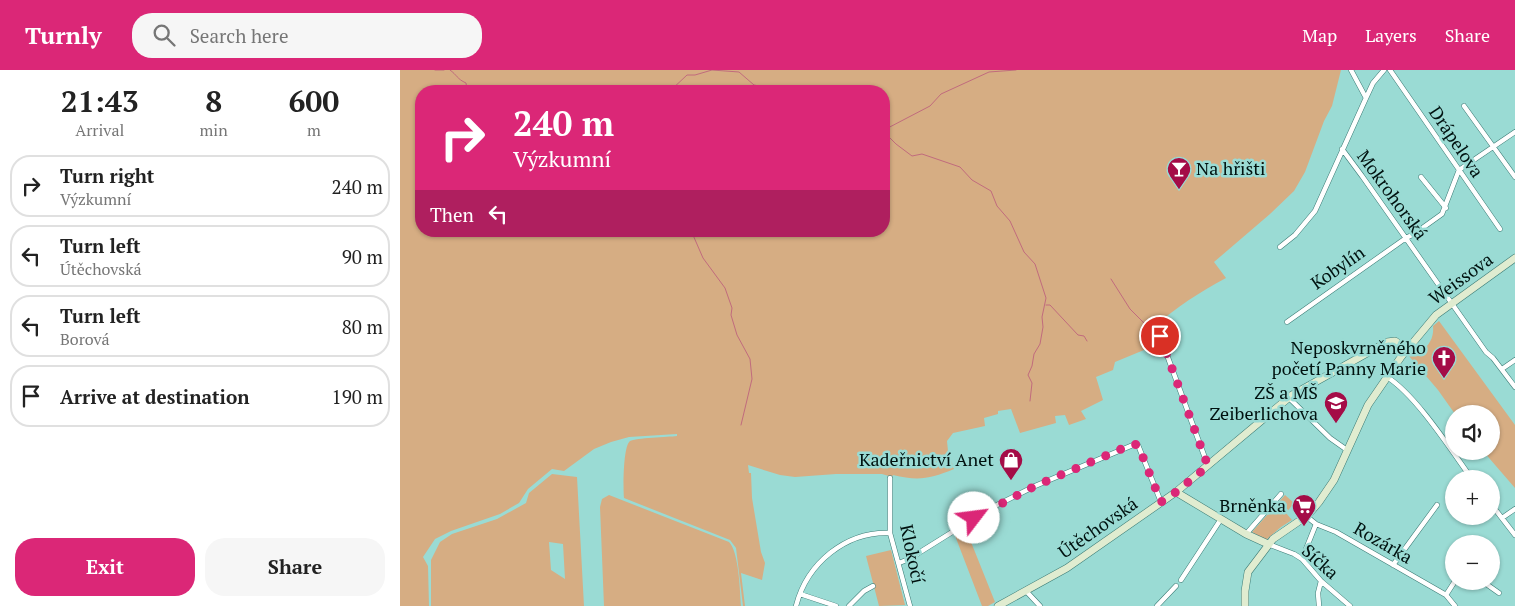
<!DOCTYPE html>
<html lang="en">
<head>
<meta charset="utf-8">
<style>
  :root { --surface:#fff; --page:#f6f6f6; --text:#222; --muted:#767676; --line:#e0e0e0; --accent:#db2777 }
  body { margin:0; font-family:"PT Serif",serif; background:var(--page); color:var(--text); height:100vh; display:flex; flex-direction:column; font-size:19px; white-space:nowrap }
  * { box-sizing:border-box; margin:0 }
  p { font-size:16px; color:var(--muted) }
  .icon { flex:none; width:28px; height:28px; fill:none; stroke:currentColor; stroke-width:2; stroke-linecap:round; stroke-linejoin:round }
  .map { position:relative; flex:1; overflow:hidden }
  .side { display:flex; flex-direction:column; background:var(--surface); width:400px }
  .side>* { flex:none }
  .guide { position:absolute; left:15px; top:15px; width:475px; height:152px; border-radius:20px; box-shadow:0 1px 4px #0004; background:#db2777; color:#fff; overflow:hidden }
  .buttons { position:absolute; left:1045px; top:335px; display:grid; gap:10px }
  .buttons a { display:grid; place-items:center; width:55px; height:55px; border-radius:50%; background:var(--surface); box-shadow:0 1px 4px #0004; font-size:25px }
  .pin { position:absolute; display:grid; place-items:center; width:42px; height:42px; color:#fff; margin:-21px; border:2px solid #fff; border-radius:50%; box-shadow:0 1px 5px #0007 }
  .me { position:absolute; width:55px; margin:-28px; rotate:60deg; stroke-linejoin:round; filter:drop-shadow(0 0 4px #0008) }
  .turn { display:flex; align-items:center; gap:18px; height:105px; padding:0 15px; font-size:22px }
  .turn .icon { width:65px; height:65px; stroke-width:2.5 }
  .turn b { display:block; font-size:35px; line-height:42px }
  .then { display:flex; align-items:center; height:48px; padding:0 15px; background:#0003; gap:10px; font-size:19px }
  .eta { display:flex; justify-content:space-evenly; align-items:center; height:85px; text-align:center }
  .eta b { font-size:30px; font-weight:700; line-height:35px }
  .action { display:flex; gap:10px; margin-top:auto; padding:10px 15px }
  .action a { flex:1; height:58px; border-radius:20px; background:var(--accent); color:#fff; font-size:20px; font-weight:700; line-height:58px; text-align:center }
  .action a+a { background:var(--page); color:var(--text) }
  ul { padding:0; list-style:none }
  li { display:flex; align-items:center; gap:15px; height:62px; margin:0 10px 8px; padding:0 5px; border:2px solid var(--line); border-radius:20px }
  li div { flex:1 }
  li b { display:block; font-size:19px }
  li em { font-style:normal }
  header { display:flex; align-items:center; gap:30px; box-sizing:border-box; height:70px; padding:0 25px; background:var(--accent); color:#fff }
  header strong { font-size:24px }
  nav { display:flex; gap:28px; margin-inline-start:auto; font-size:18px }
  .search { width:350px; height:45px; background:var(--page); display:flex; align-items:center; gap:12px; box-sizing:border-box; padding:0 18px; border-radius:20px; color:var(--muted); font-size:19px }
  main { display:flex; flex:1; min-height:0 }
  .map>svg:first-child { display:block }
</style>
</head>
<body>
<header>
<strong>Turnly</strong>
<div class="search"><svg class="icon" aria-label="search" viewBox="0 0 24 24"><circle cx="10" cy="10" r="6"/><path d="M15 15l6 6"/></svg>Search here</div>
<nav><a>Map</a><a>Layers</a><a>Share</a></nav>
</header>
<main>
<section class="side">
<div class="eta">
<div><b>21:43</b><p>Arrival</p></div>
<div><b>8</b><p>min</p></div>
<div><b>600</b><p>m</p></div>
</div>
<ul>
<li><svg class="icon" aria-label="right" viewBox="0 0 24 24"><path d="M7 20v-9h11M14 6l5 5-5 5"/></svg><div><b>Turn right</b><p>Výzkumní</p></div><em>240 m</em></li>
<li><svg class="icon" aria-label="left" viewBox="0 0 24 24"><path d="M17 20v-9H6M10 6l-5 5 5 5"/></svg><div><b>Turn left</b><p>Útěchovská</p></div><em>90 m</em></li>
<li><svg class="icon" aria-label="left" viewBox="0 0 24 24"><path d="M17 20v-9H6M10 6l-5 5 5 5"/></svg><div><b>Turn left</b><p>Borová</p></div><em>80 m</em></li>
<li><svg class="icon" aria-label="arrive" viewBox="0 0 24 24"><path d="M6 21V4h12l-3 4 3 4H6"/></svg><div><b>Arrive at destination</b></div><em>190 m</em></li>
</ul>
<div class="action"><a>Exit</a><a>Share</a></div>
</section>
<div class="map">
<svg width="1115" height="536" viewBox="0 0 1115 536">
  <rect width="100%" height="100%" fill="#9adbd4"/>
  <path fill="#d6ad83" fill-rule="evenodd" d="M0,0H941L932,36L924,51L905,102L894,121L870,144L814,192L826,208C800,222 776,237 754,257L757,267L744,280L715,292L713,300L696,307L703,330L681,341L686,349L669,355L665,345L655,346L656,353L620,363L611,339L598,341V344L584,348L585,356L553,363L547,371L548,381L554,399C530,409 518,411 493,405L492,407L482,404H436L395,407L380,405L348,395L349,403H351L352,428L361,482L365,493L362,510L341,503L345,536H343L336,478L330,470L224,428C223,419 223,376 230,371C236,368 268,367 277,366V364L229,367L211,372L194,379L164,401L152,399L128,419L119,433L100,444L51,461L35,469L23,487L28,496L29,536H0ZM21,21H484V161H21Z
    M1039,251L1115,355V418L1083,381H1091V344H1055L1038,320L1009,286C1013,284 1016,284 1020,282C1031,275 1034,265 1033,256Z
    M152,404L177,407L184,536H31V490L40,472L52,464L97,449L126,433L129,423ZM149,472L163,474L165,509L151,500Z
    M209,425L329,472C339,482 340,521 341,536H204L200,437L202,429Z
    M885,425L894,433L886,443L892,450L881,457L866,470L852,462Z
    M565,457L595,532L588,536H582L554,463Z
    M491,480L505,535L479,536L466,486Z"/>
  <g fill="none" stroke-linecap="round" stroke-linejoin="round">
    <path stroke="#c16b7d" stroke-width="1" d="M35,0H44
      M50,0C57,5 57,9 66,13L67,19L65,21
      M270,21L287,5H295L312,0L339,2L354,15L384,21
      M484,60L530,36L541,24L589,2L616,0
      M484,62L496,74L512,86L522,84L560,97L572,110L591,121L597,136L610,151L624,182L635,194L646,228L642,247L643,257L640,274L634,284L632,296L628,305L632,313L630,331
      M293,161V165L303,188L325,218L332,238L331,245L337,265L350,289L352,309L341,355
      M711,209L730,239L747,256
      M646,235H650L678,265L684,266L687,271"/>
    <g stroke="#3b7b75" stroke-width="5.5">
      <path id="street" d="M951,0L966,28
        M990,0L1100,159
        M1064,36L1115,107
        M942,79L962,106L1086,282L1093,288L1115,317
        M1021,107L1046,138
        M880,177L895,165L915,141L966,28L973,13L984,0
        M887,252L1006,168L1014,164L1042,144L1059,100L1115,62
        M760,258V266L808,396
        M1102,299L1115,290
        M987,307C1016,325 1051,380 1072,409
        M889,328L930,368L947,380
        M490,408V463L510,536
        M1091,434L1115,465
        M906,446L916,454L936,462L1046,525L1055,536
        M1102,448L1115,439
        M846,464L881,424
        M868,474L894,484L902,489L921,511L950,536
        M902,489L916,454
        M499,493L509,489L589,439L635,416L733,375H738L761,432
        M993,495L1037,435
        M781,510L821,449
        M1082,511L1099,523
        M626,521L640,536
        M400,524L436,536
        M1046,525L1055,511
        M396,536C407,493 446,461 490,463
        M449,536L464,521L473,516
        M757,536L776,516
        M919,536L918,523L921,511"/>
    </g>
    <g stroke="#3b7b75" stroke-width="8">
      <path id="secondary" d="M776,422L846,464L868,474
        M598,536L667,498L776,422L892,325L987,272L995,271L1007,279
        M845,536V521L848,502L873,469L908,445L919,432L934,410L968,335L1001,287L1036,245L1115,188"/>
    </g>
    <use href="#street" stroke="#fff" stroke-width="4.5"/>
    <use href="#secondary" stroke="#e0ecd0" stroke-width="7"/>
  </g>
  <g fill="none" stroke-linecap="round" stroke-linejoin="round">
    <path stroke="#db2777" stroke-width="9" stroke-dasharray="0 16.2" d="M574,448L635,416L733,374L738,375L761,432L776,422L808,396L760,266"/>
  </g>
  <defs>
    <g id="bar-pin" transform="scale(1.25)"><path d="M0 17L-7.5 6A9.5 9.5 0 1 1 7.5 6Z" fill="#a40c47" stroke="#9adbd4"/><path d="M-6-5H6L.8 .8V4.5H3.5V6h-7V4.5H-.8V.8Z" fill="#fff"/></g>
    <g id="church-pin" transform="scale(1.25)"><path d="M0 17L-7.5 6A9.5 9.5 0 1 1 7.5 6Z" fill="#a40c47" stroke="#9adbd4"/><path d="M-1.2-6h2.4v3.5h3.3v2.4h-3.3V6h-2.4V-.1h-3.3v-2.4h3.3Z" fill="#fff"/></g>
    <g id="school-pin" transform="scale(1.25)"><path d="M0 17L-7.5 6A9.5 9.5 0 1 1 7.5 6Z" fill="#a40c47" stroke="#9adbd4"/><path d="M0-5L7-2L0 1L-7-2ZM-4 1L0 2.5L4 1V4Q0 6-4 4Z" fill="#fff"/></g>
    <g id="shop-pin" transform="scale(1.25)"><path d="M0 17L-7.5 6A9.5 9.5 0 1 1 7.5 6Z" fill="#a40c47" stroke="#9adbd4"/><path d="M-5-2.5h2.3a2.7 3.5 0 0 1 5.4 0H5L5.5 6h-11ZM-1.5-2.5h3a1.5 2.3 0 0 0-3 0Z" fill="#fff"/></g>
    <g id="supermarket-pin" transform="scale(1.25)"><path d="M0 17L-7.5 6A9.5 9.5 0 1 1 7.5 6Z" fill="#a40c47" stroke="#9adbd4"/><path d="M-6-5.5h2.5l.6 2H6L4.5 2H-2.5L-4.4-4H-6ZM-1.5 3.2a1.3 1.3 0 1 0 .1 0ZM3 3.2a1.3 1.3 0 1 0 .1 0Z" fill="#fff"/></g>
  </defs>
  <g fill-rule="evenodd">
    <use href="#bar-pin" x="779" y="99"/>
    <use href="#church-pin" x="1044" y="288"/>
    <use href="#school-pin" x="936" y="333"/>
    <use href="#shop-pin" x="611" y="390"/>
    <use href="#supermarket-pin" x="904" y="436"/>
  </g>
  <g text-anchor="middle" stroke-width="5" stroke-linejoin="round" paint-order="stroke">
    <g font-size="18" fill="#001210" stroke="#9adbd4">
      <text transform="translate(1056 72) rotate(56)" y="6">Drápelova</text>
      <text transform="translate(992 125) rotate(54)" y="6">Mokrohorská</text>
      <text transform="translate(938 198) rotate(-35)" y="6">Kobylín</text>
      <text transform="translate(1061 209) rotate(-36)" y="6">Weissova</text>
      <text transform="translate(698 458) rotate(-35)" y="6">Útěchovská</text>
      <text transform="translate(983 473) rotate(30)" y="6">Rozárka</text>
      <text transform="translate(512 484) rotate(78)" y="6">Klokočí</text>
      <text transform="translate(920 492) rotate(42)" y="6">Síčka</text>
    </g>
    <g font-size="18" fill="#001210" stroke="#9adbd4" text-anchor="end">
      <text x="796" y="105" text-anchor="start">Na hřišti</text>
      <text x="1026" y="284">Neposkvrněného<tspan x="1026" dy="21">početí Panny Marie</tspan></text>
      <text x="918" y="329">ZŠ a MŠ<tspan x="918" dy="21">Zeiberlichova</tspan></text>
      <text x="594" y="396">Kadeřnictví Anet</text>
      <text x="886" y="442">Brněnka</text>
    </g>
  </g>
</svg>
<div class="buttons">
<a><svg class="icon" aria-label="sound" viewBox="0 0 24 24"><path d="M4 9h4l5-4v14l-5-4H4zM17 9q2 3 0 6"/></svg></a>
<a>+</a>
<a>−</a>
</div>
<div class="pin" style="left:760px;top:266px;background:#d93025"><svg class="icon" aria-label="arrive" viewBox="0 0 24 24"><path d="M6 21V4h12l-3 4 3 4H6"/></svg></div>
<svg class="me" style="left:574px;top:448px" viewBox="-20 -20 40 40"><circle r="19" fill="#fff"/><path d="M0-13L10 11 0 6-10 11z" fill="#db2777"/></svg>
<div class="guide">
<div class="turn"><svg class="icon" aria-label="right" viewBox="0 0 24 24"><path d="M7 20v-9h11M14 6l5 5-5 5"/></svg><div><b>240 m</b>Výzkumní</div></div>
<div class="then">Then<svg class="icon" aria-label="left" viewBox="0 0 24 24"><path d="M17 20v-9H6M10 6l-5 5 5 5"/></svg></div>
</div>
</div>
</main>
</body>
</html>
